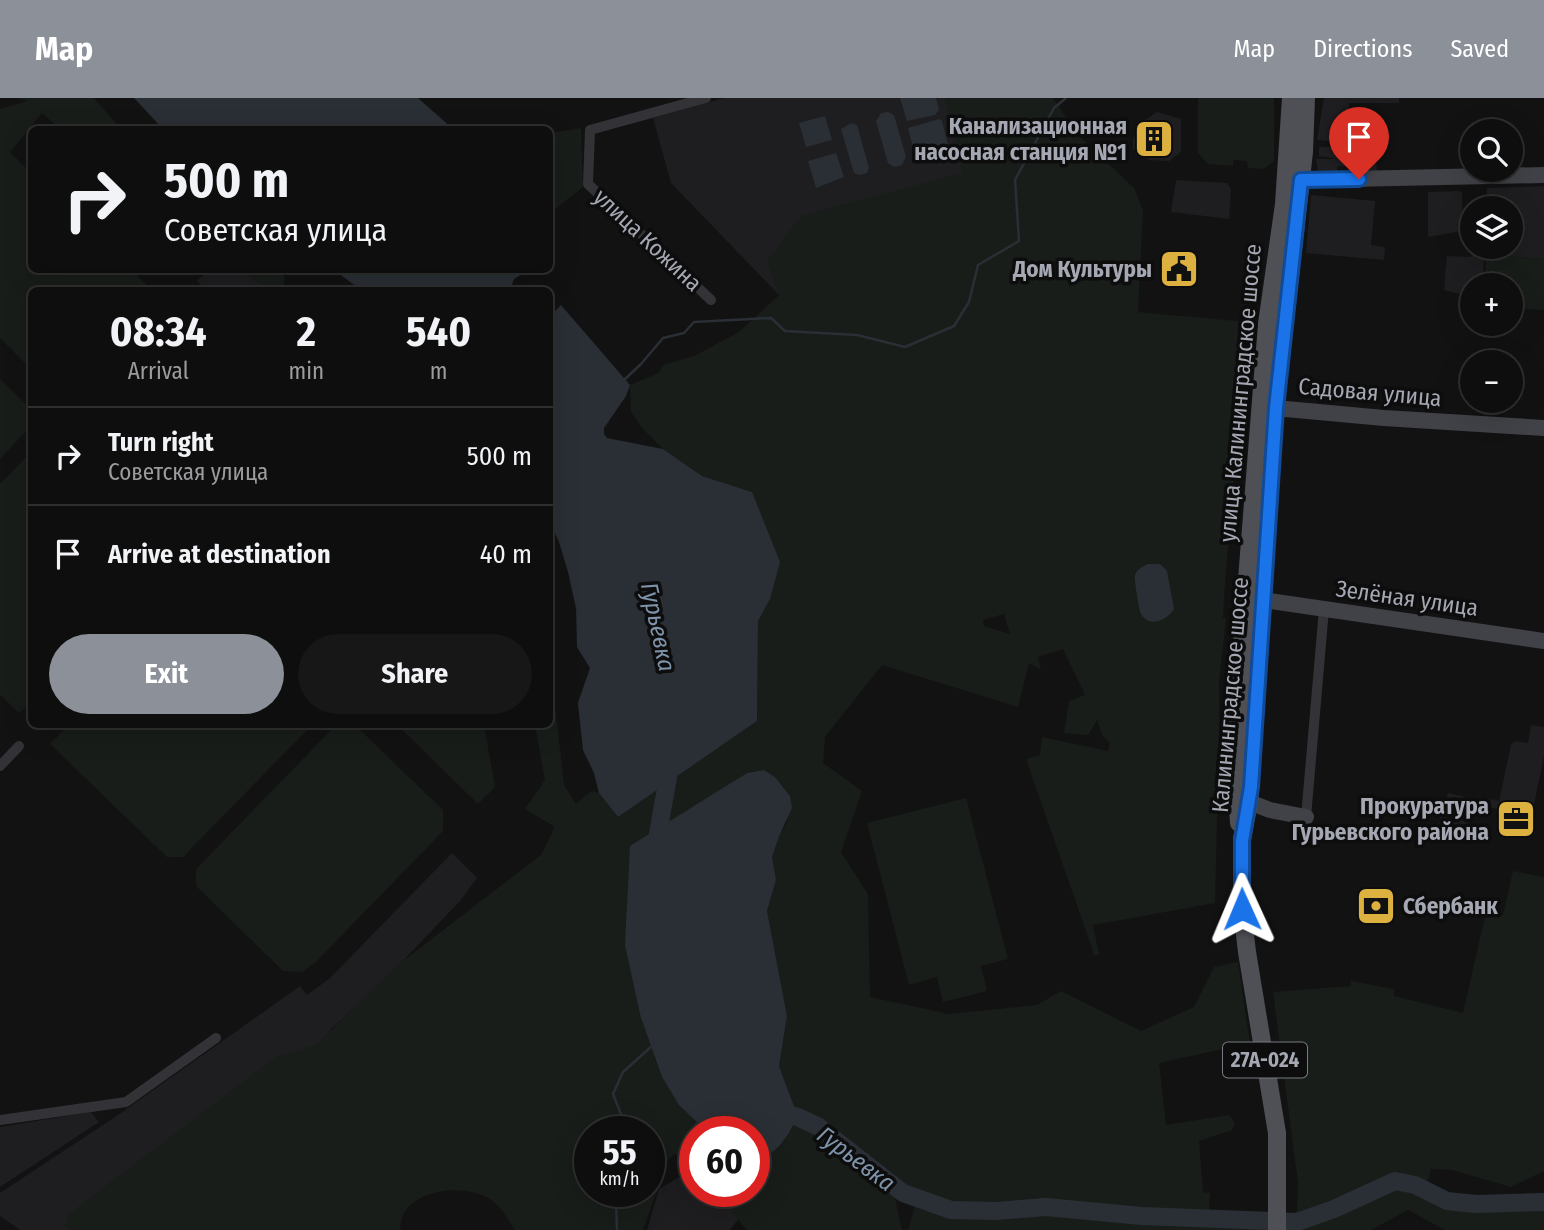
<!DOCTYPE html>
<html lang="en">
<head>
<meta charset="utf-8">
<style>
  :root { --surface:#0e0e0e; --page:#171717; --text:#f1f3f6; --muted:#9b9c9e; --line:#2e2e2e; --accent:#8c9099 }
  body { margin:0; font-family:"Fira Sans Condensed",sans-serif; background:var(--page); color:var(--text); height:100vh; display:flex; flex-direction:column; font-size:26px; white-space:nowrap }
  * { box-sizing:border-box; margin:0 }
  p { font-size:23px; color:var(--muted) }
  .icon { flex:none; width:38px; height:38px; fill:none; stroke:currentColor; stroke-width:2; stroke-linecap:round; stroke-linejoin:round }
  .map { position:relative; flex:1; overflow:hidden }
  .details { position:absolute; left:28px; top:189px; width:525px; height:441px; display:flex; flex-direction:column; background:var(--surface); border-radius:10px; box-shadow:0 7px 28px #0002,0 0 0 2px var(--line) }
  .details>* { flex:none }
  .top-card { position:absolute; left:28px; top:28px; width:525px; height:147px; border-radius:10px; box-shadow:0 7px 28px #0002,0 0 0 2px var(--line); background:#0e0e0e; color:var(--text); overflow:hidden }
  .tools { position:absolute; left:1460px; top:21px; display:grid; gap:14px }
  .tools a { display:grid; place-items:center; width:63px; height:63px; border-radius:50%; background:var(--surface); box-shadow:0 7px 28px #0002,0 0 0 2px var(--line); font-size:35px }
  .speed { position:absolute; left:574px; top:1018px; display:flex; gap:14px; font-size:35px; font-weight:700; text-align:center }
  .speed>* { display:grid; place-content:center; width:91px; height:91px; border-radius:50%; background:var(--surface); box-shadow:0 7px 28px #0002,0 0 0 2px var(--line); line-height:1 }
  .speed small { font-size:18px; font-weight:400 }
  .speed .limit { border:10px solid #d22; background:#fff; color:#111 }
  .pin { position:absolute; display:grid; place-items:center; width:60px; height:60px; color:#fff; margin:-72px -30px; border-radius:50% 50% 50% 0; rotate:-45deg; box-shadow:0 0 7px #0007 }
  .pin .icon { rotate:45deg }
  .me { position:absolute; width:77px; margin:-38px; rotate:359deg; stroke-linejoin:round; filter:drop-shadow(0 0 5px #0008) }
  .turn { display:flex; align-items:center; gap:24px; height:147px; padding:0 21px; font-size:32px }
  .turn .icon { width:91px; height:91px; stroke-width:2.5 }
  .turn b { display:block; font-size:49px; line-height:60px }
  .eta { display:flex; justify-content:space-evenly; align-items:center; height:119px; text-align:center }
  .eta b { font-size:42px; font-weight:700; line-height:49px }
  .button { display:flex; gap:14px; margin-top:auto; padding:14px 21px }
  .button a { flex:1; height:80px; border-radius:42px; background:var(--accent); color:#fff; font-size:28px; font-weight:700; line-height:80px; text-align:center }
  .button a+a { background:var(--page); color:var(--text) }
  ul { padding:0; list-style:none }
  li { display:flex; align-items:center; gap:21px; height:98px; padding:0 21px; border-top:2px solid var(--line) }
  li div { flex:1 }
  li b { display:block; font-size:26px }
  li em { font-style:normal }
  header { display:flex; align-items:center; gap:42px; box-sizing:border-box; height:98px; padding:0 35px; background:var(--accent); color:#fff }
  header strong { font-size:33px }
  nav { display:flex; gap:38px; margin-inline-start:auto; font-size:24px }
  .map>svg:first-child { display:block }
</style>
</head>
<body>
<header>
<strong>Map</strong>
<nav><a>Map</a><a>Directions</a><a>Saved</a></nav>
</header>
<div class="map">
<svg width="1544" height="1132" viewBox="0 0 1544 1132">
  <rect width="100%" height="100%" fill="#121213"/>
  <path fill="#1e1e20" d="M724,0H1038L1050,26L779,197L671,85L653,20Z
    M1324,0H1399V5H1349L1348,45L1317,42Z
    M1157,14L1181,21V54L1169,63L1149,62L1133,51V41L1141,25Z
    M1375,44L1377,73H1357V69L1338,68L1337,73L1318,74L1316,61H1338L1319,58V49H1357V45Z
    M1176,82L1227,85L1231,91L1229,121L1171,114Z
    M1544,88V161L1486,157V149H1510V110H1485L1487,90Z
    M1459,93L1462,94V133L1428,139V94Z
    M1311,97L1375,103L1371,147L1385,149L1384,162L1306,155Z
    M1472,149H1484L1483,187H1472V199L1444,192L1447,158L1471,159Z
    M209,172H242L268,192H206L197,183Z
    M1531,627L1544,629V658L1532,716L1500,703L1498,711L1478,707L1479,699L1499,703L1511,647L1515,643L1528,645Z
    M1448,695L1466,699L1472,703L1467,733L1439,727L1443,704L1446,703Z
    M452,755L477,780L460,803L380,887L331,931L321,977L118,1132H20L0,1118V1095L121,1015L300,888L307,897L330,880Z
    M91,1014L99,1024L0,1089V1029Z
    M695,1070V1094H718L740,1119L730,1132H647L659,1091Z"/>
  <path fill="#181d19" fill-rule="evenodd" d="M18,0H94L121,31H60L42,15L10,54L31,75L32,172H131L152,192H32L31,271L0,240V11L27,3Z
    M945,0H1053L1077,36L1134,90L1143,112L1138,214L1247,224L1224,497L1223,520H1226L1219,584V662H1216V668H1218V682L1215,805L1093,827L1099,857H1091L1094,856L1026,661L1040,657L1042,639L1108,653L1110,644L1103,639L1097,622L1088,637L1064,635L1069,603L1085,597L1063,551L1038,559L1041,572L1029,565L1018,609L882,567L825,639L823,665L862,693L841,754L868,796L870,899L949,916L1037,907L1061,893L1141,933L1194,909L1214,869L1238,864L1250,945L1159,965L1166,1027L1229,1017L1235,1025L1232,1032L1199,1043L1203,1094L1210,1095L1209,1116L1262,1119L1266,1120L1267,1127H1287L1288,1119L1297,1113L1298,1085L1273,894L1351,888V883L1394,891V898L1463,915L1486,814L1503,817L1513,773L1544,779V1073L1511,1089L1452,1072L1431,1071L1427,1088C1445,1099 1472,1106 1493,1102C1510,1099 1526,1095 1544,1097V1132H1445L1408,1112L1371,1132H908L918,1097L894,1095L902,1132H747L715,1094H754V1060H763L798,1019L779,968L787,918L767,813L776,782L772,759L780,736L787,724L790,698L775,679L764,672L747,675L707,701L642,923L662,979L679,1007L707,1034H695V1070L681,1057L674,1056L668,1062L643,1132H515C509,1124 503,1111 495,1105C473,1085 419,1089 404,1115C401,1120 401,1127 400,1132H70L65,1128L69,1116L277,958L316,947L395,869L541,757L555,729L525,711L545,682L535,627L550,626V589L556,616L564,687L576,706L591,693L599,695L618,719L757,623L758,523L770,501L752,394L702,378L663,351L643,331L631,314L630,287L659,275L663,267L694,258L739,234L779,197L767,163L801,118L962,75ZM1004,516L1010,536L984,528L983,522ZM590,1034H649V1094H590Z
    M1198,0H1274V63L1264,71L1248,70L1247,63L1233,62V68L1208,66L1198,55Z
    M581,30L583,89L550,115V35Z
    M1486,157L1544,161V212L1510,210V187H1485Z
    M242,172H277L285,179L283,192H268Z
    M0,281L32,312L31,328L0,361Z
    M31,354L32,603L19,615L0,597V386Z
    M337,626L355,627L443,712V733L316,864L302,874L283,873L196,788V771Z
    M69,627V626L312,627L183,759H167L50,646Z
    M397,627H484L495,689L478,706Z
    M966,700L1008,861L981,868L987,893L943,904L937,879L909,887L867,725Z"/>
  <path fill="#2a2f35" d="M134,0H418L453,31H163Z
    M900,0H936L939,12L935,17L907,23Z
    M888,14L894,17L906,59L902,67L894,69L888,65L876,23L881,15Z
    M825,18L832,42L806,49L799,25Z
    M939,21L942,23L949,51L916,61L908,30Z
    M851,25L857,27L869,70L867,75L860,77L854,75L841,31Z
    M836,55L844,79L816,90L808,63Z
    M334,172H529L514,181L510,192H361Z
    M561,207L630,287L626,298L604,330V336L607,340L663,351L702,378L752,394L780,464L770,501L758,523L757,623L618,719L599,695L594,675L583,652L578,605L590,570L577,549L576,510L568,474L559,444L550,424V218Z
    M1148,466H1160L1167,473L1174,511C1168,521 1150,531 1141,516C1139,511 1134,482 1135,477C1137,471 1142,469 1148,466Z
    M764,672L775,679L790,698L792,710L780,736L772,759L776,782L767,813L787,918L779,968L798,1019C788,1036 777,1060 754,1060V1034H707L679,1007L662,979L641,920L625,847L630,748L747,675Z"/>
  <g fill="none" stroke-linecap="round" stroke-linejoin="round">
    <path stroke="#2a2f35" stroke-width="2.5" d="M625,281L641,266L663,240L684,235L694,224L771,220L785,233L857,237L905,249L954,228L969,204L978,167L1019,143L1015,82L1054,10L1066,0
      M628,1034L613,996L623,974L652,948
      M617,1132L616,1105L619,1094"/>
    <path stroke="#2a2f35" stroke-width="18" d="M655,752L671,663
      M775,1012L798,1019L819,1029L903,1095L951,1112L996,1113L1046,1109L1142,1118L1297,1124L1334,1111L1395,1083L1415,1087L1447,1103L1476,1106L1544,1104"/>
    <path stroke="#333337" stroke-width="10" d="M706,0L590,32L588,86L711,202
      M0,668L19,648
      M1306,719L1324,511
      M0,1022L126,1004L216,940"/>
    <path stroke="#414247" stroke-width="16" d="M1301,82L1544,77
      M1275,310L1384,320L1544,330
      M1263,502L1544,543
      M1249,704L1270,712L1306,719"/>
    <path stroke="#4f5056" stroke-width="18" d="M1239,725L1236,678L1239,584L1267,226L1284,106L1291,0
      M1277,1132V1035L1247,854L1242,811V741L1249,704L1275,310L1304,54L1306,0"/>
  </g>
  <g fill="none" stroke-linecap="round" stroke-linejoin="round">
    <g stroke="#114b97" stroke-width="18">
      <path id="route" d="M1242,811V743L1251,689L1276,310L1301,82L1359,81"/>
    </g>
    <use href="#route" stroke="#1a73e8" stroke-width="12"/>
  </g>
  <defs>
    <g id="building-square" transform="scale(2.0125)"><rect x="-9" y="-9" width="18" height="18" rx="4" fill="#dcb140" stroke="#0d0d0e"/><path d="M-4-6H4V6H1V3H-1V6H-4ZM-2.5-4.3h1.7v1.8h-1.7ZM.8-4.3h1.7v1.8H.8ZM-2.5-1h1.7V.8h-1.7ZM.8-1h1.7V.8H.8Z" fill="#111"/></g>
    <g id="civic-square" transform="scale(2.0125)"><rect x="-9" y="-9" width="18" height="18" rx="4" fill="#dcb140" stroke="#0d0d0e"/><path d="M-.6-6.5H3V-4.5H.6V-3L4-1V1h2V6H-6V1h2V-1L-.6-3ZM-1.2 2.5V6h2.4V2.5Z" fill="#111"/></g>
    <g id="office-square" transform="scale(2.0125)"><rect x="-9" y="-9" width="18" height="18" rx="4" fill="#dcb140" stroke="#0d0d0e"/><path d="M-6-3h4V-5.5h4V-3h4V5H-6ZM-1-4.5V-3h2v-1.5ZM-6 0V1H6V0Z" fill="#111"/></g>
    <g id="bank-square" transform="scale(2.0125)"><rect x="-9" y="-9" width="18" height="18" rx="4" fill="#dcb140" stroke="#0d0d0e"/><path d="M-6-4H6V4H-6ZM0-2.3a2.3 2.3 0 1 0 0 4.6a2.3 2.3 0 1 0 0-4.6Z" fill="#111"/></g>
  </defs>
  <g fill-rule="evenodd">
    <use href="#building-square" x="1154" y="41"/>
    <use href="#civic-square" x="1179" y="171"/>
    <use href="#office-square" x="1516" y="721"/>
    <use href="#bank-square" x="1376" y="808"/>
  </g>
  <g text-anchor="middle" stroke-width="7" stroke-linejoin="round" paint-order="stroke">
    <rect fill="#0d0d0e" stroke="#777a81" stroke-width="2" x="1223" y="944.5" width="84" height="35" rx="5"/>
    <g font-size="21" font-weight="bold" fill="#a5a8b2">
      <text x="1265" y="969">27А-024</text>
    </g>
    <g font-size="23" font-weight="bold" fill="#a5a8b2" stroke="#0d0d0e" text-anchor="end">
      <text x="1127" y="36">Канализационная<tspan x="1127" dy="26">насосная станция №1</tspan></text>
      <text x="1152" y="179">Дом Культуры</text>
      <text x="1489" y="716">Прокуратура<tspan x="1489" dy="26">Гурьевского района</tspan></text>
      <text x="1403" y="816" text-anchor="start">Сбербанк</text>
    </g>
    <g font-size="23" fill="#a5a8b2" stroke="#0d0d0e">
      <text transform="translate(648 142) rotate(43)" y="8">улица Кожина</text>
      <text transform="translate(1370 294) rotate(5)" y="8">Садовая улица</text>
      <text transform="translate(1240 295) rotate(-85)" y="8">улица Калининградское шоссе</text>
      <text transform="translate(1407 500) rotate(8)" y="8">Зелёная улица</text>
      <text transform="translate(1230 597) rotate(-85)" y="8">Калининградское шоссе</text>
    </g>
    <g font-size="24" font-style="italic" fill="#7f93aa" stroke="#0d0d0e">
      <text transform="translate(658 529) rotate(78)" y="8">Гурьевка</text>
      <text transform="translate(856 1061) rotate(37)" y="8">Гурьевка</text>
    </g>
  </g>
</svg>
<div class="tools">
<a><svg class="icon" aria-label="search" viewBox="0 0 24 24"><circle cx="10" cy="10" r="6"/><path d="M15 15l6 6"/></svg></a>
<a><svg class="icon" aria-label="layers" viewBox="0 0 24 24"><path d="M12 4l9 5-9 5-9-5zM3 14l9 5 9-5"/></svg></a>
<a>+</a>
<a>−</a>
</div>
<div class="speed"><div>55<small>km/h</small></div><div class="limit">60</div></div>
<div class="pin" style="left:1359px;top:81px;background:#d93025"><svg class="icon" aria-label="arrive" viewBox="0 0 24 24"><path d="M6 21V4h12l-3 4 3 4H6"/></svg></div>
<svg class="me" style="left:1242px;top:811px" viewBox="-20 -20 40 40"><path d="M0-17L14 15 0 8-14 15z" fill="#1a73e8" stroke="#fff" stroke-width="4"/></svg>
<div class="top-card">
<div class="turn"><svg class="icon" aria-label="right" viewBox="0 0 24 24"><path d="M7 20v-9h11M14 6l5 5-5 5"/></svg><div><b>500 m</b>Советская улица</div></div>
</div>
<section class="details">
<div class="eta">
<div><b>08:34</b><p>Arrival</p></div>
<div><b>2</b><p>min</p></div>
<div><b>540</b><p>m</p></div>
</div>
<ul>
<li><svg class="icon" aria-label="right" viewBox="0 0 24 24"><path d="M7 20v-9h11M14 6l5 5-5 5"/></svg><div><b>Turn right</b><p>Советская улица</p></div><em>500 m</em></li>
<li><svg class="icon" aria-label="arrive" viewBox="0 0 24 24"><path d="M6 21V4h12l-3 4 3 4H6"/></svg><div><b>Arrive at destination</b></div><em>40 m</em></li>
</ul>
<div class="button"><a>Exit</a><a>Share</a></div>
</section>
</div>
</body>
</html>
